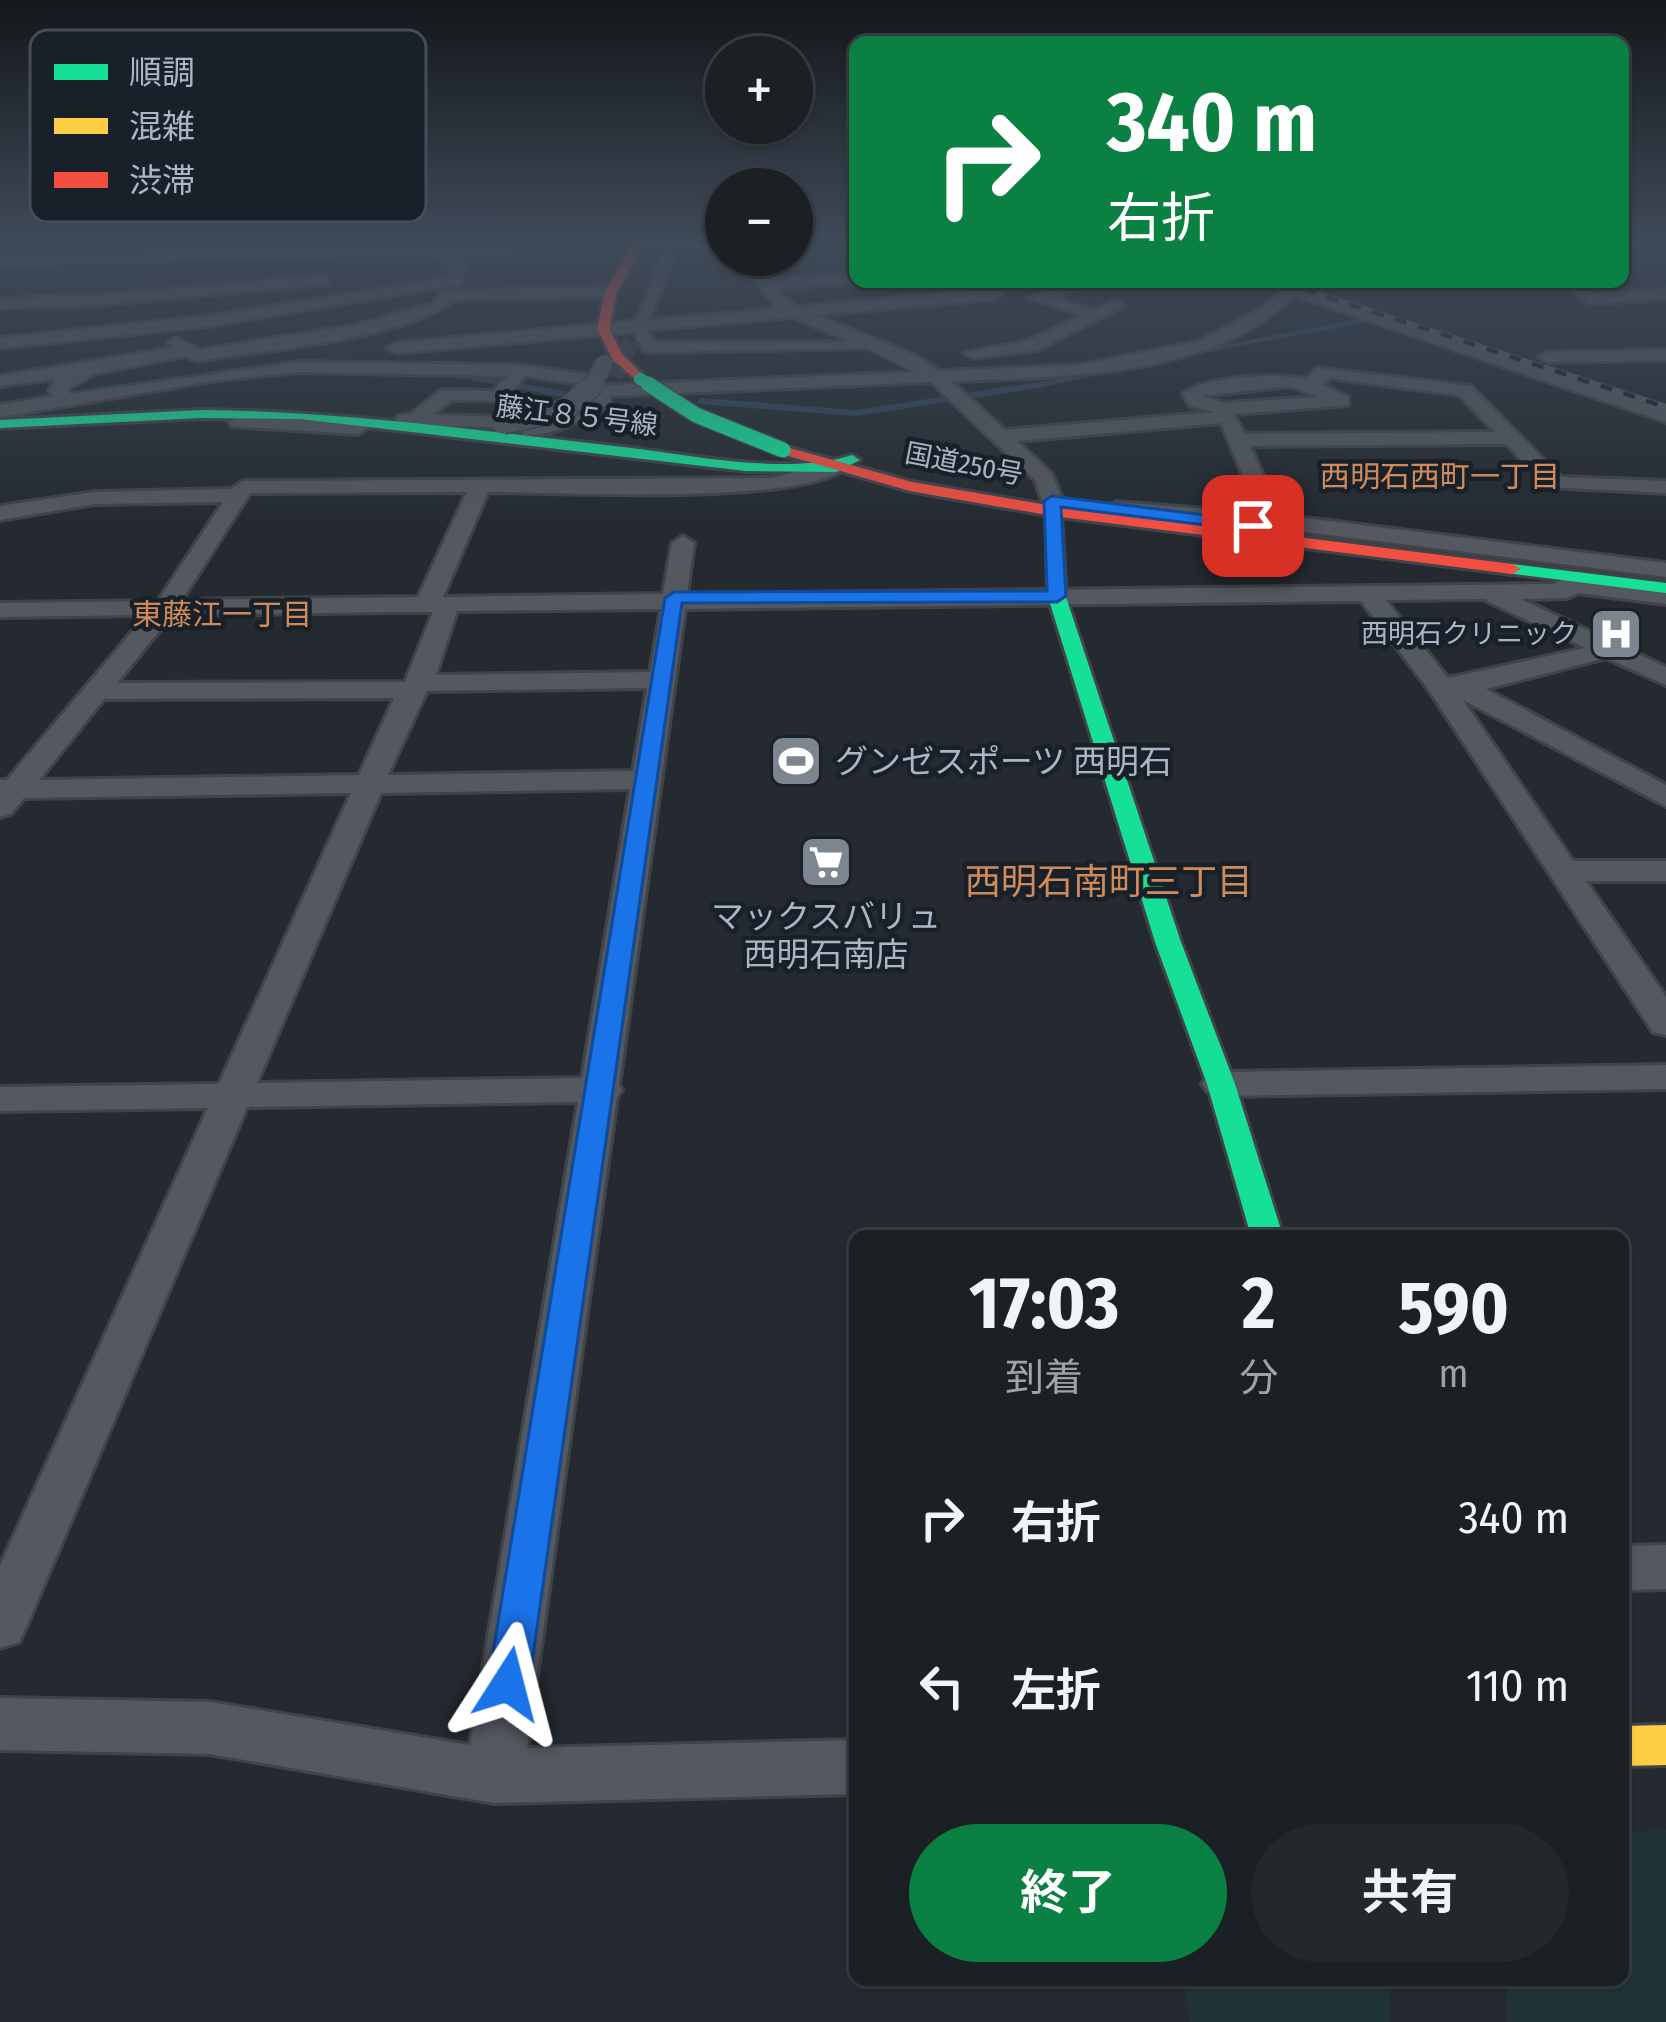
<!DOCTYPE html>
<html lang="ja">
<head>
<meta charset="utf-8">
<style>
  :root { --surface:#1b2024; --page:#24282c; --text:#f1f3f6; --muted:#a0a3a6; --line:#393e41; --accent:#0b8043 }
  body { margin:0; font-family:"Fira Sans Condensed","Noto Sans JP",sans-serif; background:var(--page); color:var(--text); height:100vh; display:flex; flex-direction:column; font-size:45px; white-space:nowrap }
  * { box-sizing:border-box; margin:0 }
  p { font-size:39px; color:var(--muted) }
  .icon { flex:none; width:66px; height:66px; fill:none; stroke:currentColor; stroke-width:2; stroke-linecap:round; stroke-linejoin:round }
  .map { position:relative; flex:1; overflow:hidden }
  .side { position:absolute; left:849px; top:1230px; width:780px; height:756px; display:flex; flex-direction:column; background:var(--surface); border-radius:18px; box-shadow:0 3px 9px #0004,0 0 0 3px var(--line) }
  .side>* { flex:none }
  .guide { position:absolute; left:849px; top:36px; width:780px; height:252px; border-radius:18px; box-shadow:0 3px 9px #0004,0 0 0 3px var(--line); background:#0b8043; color:#fff; overflow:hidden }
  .tools { position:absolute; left:705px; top:36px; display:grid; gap:24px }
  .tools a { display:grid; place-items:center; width:108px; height:108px; border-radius:50%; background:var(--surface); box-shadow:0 3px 9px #0004,0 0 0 3px var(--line); font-size:60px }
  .pin { position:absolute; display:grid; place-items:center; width:102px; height:102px; color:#fff; margin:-51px; border-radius:24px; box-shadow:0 6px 18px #0006 }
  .me { position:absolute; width:132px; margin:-66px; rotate:9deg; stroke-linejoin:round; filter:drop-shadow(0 0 9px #0008) }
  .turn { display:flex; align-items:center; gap:42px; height:252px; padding:0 60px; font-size:54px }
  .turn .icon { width:156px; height:156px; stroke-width:2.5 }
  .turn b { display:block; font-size:84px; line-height:102px }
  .eta { display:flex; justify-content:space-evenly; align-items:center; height:204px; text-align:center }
  .eta b { font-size:72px; font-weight:700; line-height:84px }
  .action { display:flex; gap:24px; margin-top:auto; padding:24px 60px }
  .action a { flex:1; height:138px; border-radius:72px; background:var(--accent); color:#fff; font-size:48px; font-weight:700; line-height:138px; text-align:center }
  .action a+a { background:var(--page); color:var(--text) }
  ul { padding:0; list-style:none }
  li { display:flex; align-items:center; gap:36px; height:168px; padding:0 60px }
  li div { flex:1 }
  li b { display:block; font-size:45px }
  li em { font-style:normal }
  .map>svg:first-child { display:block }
</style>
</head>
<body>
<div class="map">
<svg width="1666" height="2022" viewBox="0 0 1666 2022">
  <rect width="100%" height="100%" fill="#242a30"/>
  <path fill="#213435" d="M1666,1830V2022H1507V1980H1623V1832Z
    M1183,1980H1390L1389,2022H1190Z"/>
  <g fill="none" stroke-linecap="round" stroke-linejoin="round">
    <path stroke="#324359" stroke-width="4.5" d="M1348,282L1384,287
      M1186,354L1366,320
      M450,374L524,387
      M1030,387L1127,367"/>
    <path stroke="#324359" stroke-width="6" d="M508,384L563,394
      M701,401L856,413L1045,384"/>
    <path stroke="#383f46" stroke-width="16" stroke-dasharray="16 8" stroke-linecap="butt" d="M615,377L642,318"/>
    <g stroke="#404449" stroke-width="6">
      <path id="street" d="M556,243L644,245L637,249L451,254L464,263L461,284L209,326L0,348V338L209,316L449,278L450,265L430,254L0,264V256Z
        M667,243L678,246L649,320L777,309L735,255H749L769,280L855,274V282H860L776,289L796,307L987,290V282H1003V294L995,299L815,315L914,355L939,371L1081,365L1200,341L1266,306L1288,282H1304L1299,287L1666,410V422L1293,295C1220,378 1053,377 951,381L1005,430L1216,412L1190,406L1183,394C1203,376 1280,373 1306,379L1317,368L1471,386L1561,477L1666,481V493L1548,487L1506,444L1250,446L1281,515L1666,563V577L1273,528L1108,514L1105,509L1116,502L1259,513L1221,423L1017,441L1052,474L1063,501L1060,506H1044L1035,480L931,382L610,396V404C583,418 554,438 523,435V427L549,420L595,397L574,396L575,383L525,376L504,401L452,400L433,415L503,417L510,419V427L405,426L395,420L398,416L411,414L441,390L493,391L507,376L300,372L218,380L0,417V405L54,396L49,390L55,379L0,386V376L172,348L168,343L176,338L200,350L356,325L433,304L440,294L456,290L611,287L619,292L611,297L456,300C392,342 275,348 197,361L184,356L94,374L68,389L71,394L300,362L517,365L591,375V386L916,372L868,348L649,352L643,351L634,332L396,353L387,348L396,343L636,321ZM792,317L852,342H655L647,330ZM1330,378L1459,395L1495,432L1244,434L1234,414L1348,405V397L1323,385ZM1290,386L1319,397L1225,403L1202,396Z
        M322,276L327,278V284L88,306L0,308V298L88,296Z
        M1073,282H1097L1053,298L1094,310L1116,301L1124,306L1037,350L973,358L964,353L1027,341L1083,315L1028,298Z
        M1565,282H1581L1593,294L1666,289V299L1589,304Z
        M1666,350V360L1548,362L1539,357L1548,352Z
        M239,416L358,422L368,428L358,434L232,426L229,422Z
        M836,461L846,467C805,506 556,492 488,492L443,597L663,594L672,543L683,536L694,543L687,594L1554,584L1566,577L1666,590V604L1578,593L1567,598L1521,599L1666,667V685L1606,658L1486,689L1666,785V806L1463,700L1573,861H1666V881H1586L1666,997V1035L1653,1032L1429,690L1361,601L685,609L619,1085L622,1090L617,1097L527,1748L855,1740V1794L494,1803L210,1754L0,1750V1698L210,1702L470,1745L578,1102L247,1107L27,1625L19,1642L0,1648V1566L208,1108L0,1111V1087L219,1084L351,793L24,798L11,814L0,817V780H7L146,615L0,617V603L158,601L223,502L95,504L0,520V506L95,492L231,489L243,481L772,478ZM467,492L418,597L182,600L250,493ZM1486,599L1487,601L1585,648L1448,678L1386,600ZM661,609L650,672L436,675L457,611ZM392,612H433L405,682L117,683L172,615ZM647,688L633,771L388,775L427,691ZM394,698L359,775L39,780L104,699ZM630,789L582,1078L257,1083L381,793Z
        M1666,1065V1089L1221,1096L1208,1092L1202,1084L1208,1076L1221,1072Z
        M1666,1545V1589L1623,1590V1546Z"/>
    </g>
    <g stroke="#404449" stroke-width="6">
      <path id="fast" d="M634,243H726V248H637Z
        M201,410C343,411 483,431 623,447C692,455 787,476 852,455L860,460L836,472L746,471L300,419L201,418L0,428V420Z
        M1046,498L1060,501L1066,597L1181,942L1235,1084L1283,1236H1251L1207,1084L1155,942L1048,597Z
        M1512,564L1666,583V593L1506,573L1503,569Z"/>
    </g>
    <g stroke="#404449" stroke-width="6">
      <path id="slow" d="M1666,1725V1765L1623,1766V1726Z"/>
    </g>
    <g stroke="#404449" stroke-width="6">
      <path id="jam" d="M634,243H644L617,292L609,329L623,355L647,379L640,383L613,360L597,329L605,292Z
        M783,446L912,482L1053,506L1512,564L1521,569L1512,574L1053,516L910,491L778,453V447Z"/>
    </g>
    <use href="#street" fill="#54585f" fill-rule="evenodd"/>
    <use href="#fast" fill="#16e098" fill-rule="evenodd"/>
    <use href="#slow" fill="#ffcf43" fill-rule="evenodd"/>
    <use href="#jam" fill="#f24e42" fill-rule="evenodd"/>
    <g stroke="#575c62" stroke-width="6">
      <path id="rail" d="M1281,282L1666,407"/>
    </g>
    <use href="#rail" stroke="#18202a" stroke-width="4.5" stroke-dasharray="12" stroke-linecap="butt"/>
    <g stroke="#404449" stroke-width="20" stroke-linecap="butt">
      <path id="street-bridge-far1" d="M592,387L604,363"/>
    </g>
    <g stroke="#404449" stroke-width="24" stroke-linecap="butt">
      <path id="street-bridge" d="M503,423L565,410L594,384"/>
    </g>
    <g stroke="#40464c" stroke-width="15" stroke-linecap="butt">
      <path id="fast-bridge-far1" d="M640,379L653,387"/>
    </g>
    <g stroke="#40464c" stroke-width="18" stroke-linecap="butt">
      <path id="fast-bridge" d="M648,384L696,415L783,450"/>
    </g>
    <use href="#street-bridge-far1" stroke="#54585f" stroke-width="16"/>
    <use href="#street-bridge" stroke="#54585f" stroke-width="21"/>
    <use href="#fast-bridge-far1" stroke="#16e098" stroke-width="12"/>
    <use href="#fast-bridge" stroke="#16e098" stroke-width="15"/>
  </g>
  <linearGradient id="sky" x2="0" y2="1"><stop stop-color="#14171a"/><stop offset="0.46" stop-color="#3f4a59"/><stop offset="1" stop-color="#3f4a59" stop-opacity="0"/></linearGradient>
  <rect width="1666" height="526" fill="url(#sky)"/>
  <path fill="#1a73e8" stroke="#114b97" stroke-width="3" d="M1052,496L1253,521L1262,526L1253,531L1061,507L1066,596L1057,602L682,603L529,1684L523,1698L508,1703L494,1698L488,1684L665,598L674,592L1047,591L1044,501Z"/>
  <defs>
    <g id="hospital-square" transform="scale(2.7)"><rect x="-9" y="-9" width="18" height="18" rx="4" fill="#7c8590" stroke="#18202a"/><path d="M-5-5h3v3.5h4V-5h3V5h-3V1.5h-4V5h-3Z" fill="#fff"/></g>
    <g id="stadium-square" transform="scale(2.7)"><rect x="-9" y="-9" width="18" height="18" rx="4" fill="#7c8590" stroke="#18202a"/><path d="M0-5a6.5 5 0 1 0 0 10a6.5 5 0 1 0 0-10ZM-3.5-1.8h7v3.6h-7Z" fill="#fff"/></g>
    <g id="supermarket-square" transform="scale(2.7)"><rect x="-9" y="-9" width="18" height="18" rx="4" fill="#7c8590" stroke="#18202a"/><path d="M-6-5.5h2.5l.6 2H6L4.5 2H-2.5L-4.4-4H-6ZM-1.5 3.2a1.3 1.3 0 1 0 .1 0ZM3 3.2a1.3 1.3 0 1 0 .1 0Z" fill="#fff"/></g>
  </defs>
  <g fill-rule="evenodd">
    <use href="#hospital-square" x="1616" y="634"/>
    <use href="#stadium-square" x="796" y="761"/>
    <use href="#supermarket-square" x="826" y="862"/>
  </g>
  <g text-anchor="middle" stroke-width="9" stroke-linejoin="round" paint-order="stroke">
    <g font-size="27" fill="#acb6c3" stroke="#18202a">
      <text transform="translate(577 416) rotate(7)" y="9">藤江８５号線</text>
      <text transform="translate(964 464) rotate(11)" y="9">国道250号</text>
    </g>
    <g font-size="27" fill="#acb6c3" stroke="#18202a" text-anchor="end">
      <text x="1577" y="643">西明石クリニック</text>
    </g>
    <g font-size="30" fill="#d18a59" stroke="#18202a">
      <text x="1440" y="487">西明石西町一丁目</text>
      <text x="222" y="625">東藤江一丁目</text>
    </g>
    <g font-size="33" fill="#acb6c3" stroke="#18202a" text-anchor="start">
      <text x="835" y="773">グンゼスポーツ 西明石</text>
      <text x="826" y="928" text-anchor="middle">マックスバリュ<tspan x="826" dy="38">西明石南店</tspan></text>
    </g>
    <g font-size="36" fill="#d18a59" stroke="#18202a">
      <text x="1109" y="894">西明石南町三丁目</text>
    </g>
  </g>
  <rect x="30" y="30" width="396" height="192" rx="18" fill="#18202a" stroke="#444d58" stroke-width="3"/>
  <rect x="54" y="64" width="54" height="16" fill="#16e098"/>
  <rect x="54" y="118" width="54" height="16" fill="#ffcf43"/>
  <rect x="54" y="172" width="54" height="16" fill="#f24e42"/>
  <g font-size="33" fill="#acb6c3">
    <text x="129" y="84">順調</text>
    <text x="129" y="138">混雑</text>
    <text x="129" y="192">渋滞</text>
  </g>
</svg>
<div class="tools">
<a>+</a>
<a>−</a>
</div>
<div class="pin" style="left:1253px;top:526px;background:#d93025"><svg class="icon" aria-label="arrive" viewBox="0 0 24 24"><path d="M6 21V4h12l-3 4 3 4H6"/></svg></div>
<svg class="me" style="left:508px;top:1684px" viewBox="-20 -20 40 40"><path d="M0-17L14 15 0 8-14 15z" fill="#1a73e8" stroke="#fff" stroke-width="4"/></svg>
<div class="guide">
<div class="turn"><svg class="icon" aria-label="right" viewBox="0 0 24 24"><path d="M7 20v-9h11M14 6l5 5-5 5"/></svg><div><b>340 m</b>右折</div></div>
</div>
<section class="side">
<div class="eta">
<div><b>17:03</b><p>到着</p></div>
<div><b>2</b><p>分</p></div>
<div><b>590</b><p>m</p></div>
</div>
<ul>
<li><svg class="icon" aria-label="right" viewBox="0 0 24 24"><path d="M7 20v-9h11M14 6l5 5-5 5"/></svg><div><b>右折</b></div><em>340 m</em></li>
<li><svg class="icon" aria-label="left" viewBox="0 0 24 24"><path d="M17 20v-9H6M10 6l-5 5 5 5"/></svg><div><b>左折</b></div><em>110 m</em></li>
</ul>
<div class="action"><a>終了</a><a>共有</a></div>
</section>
</div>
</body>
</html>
